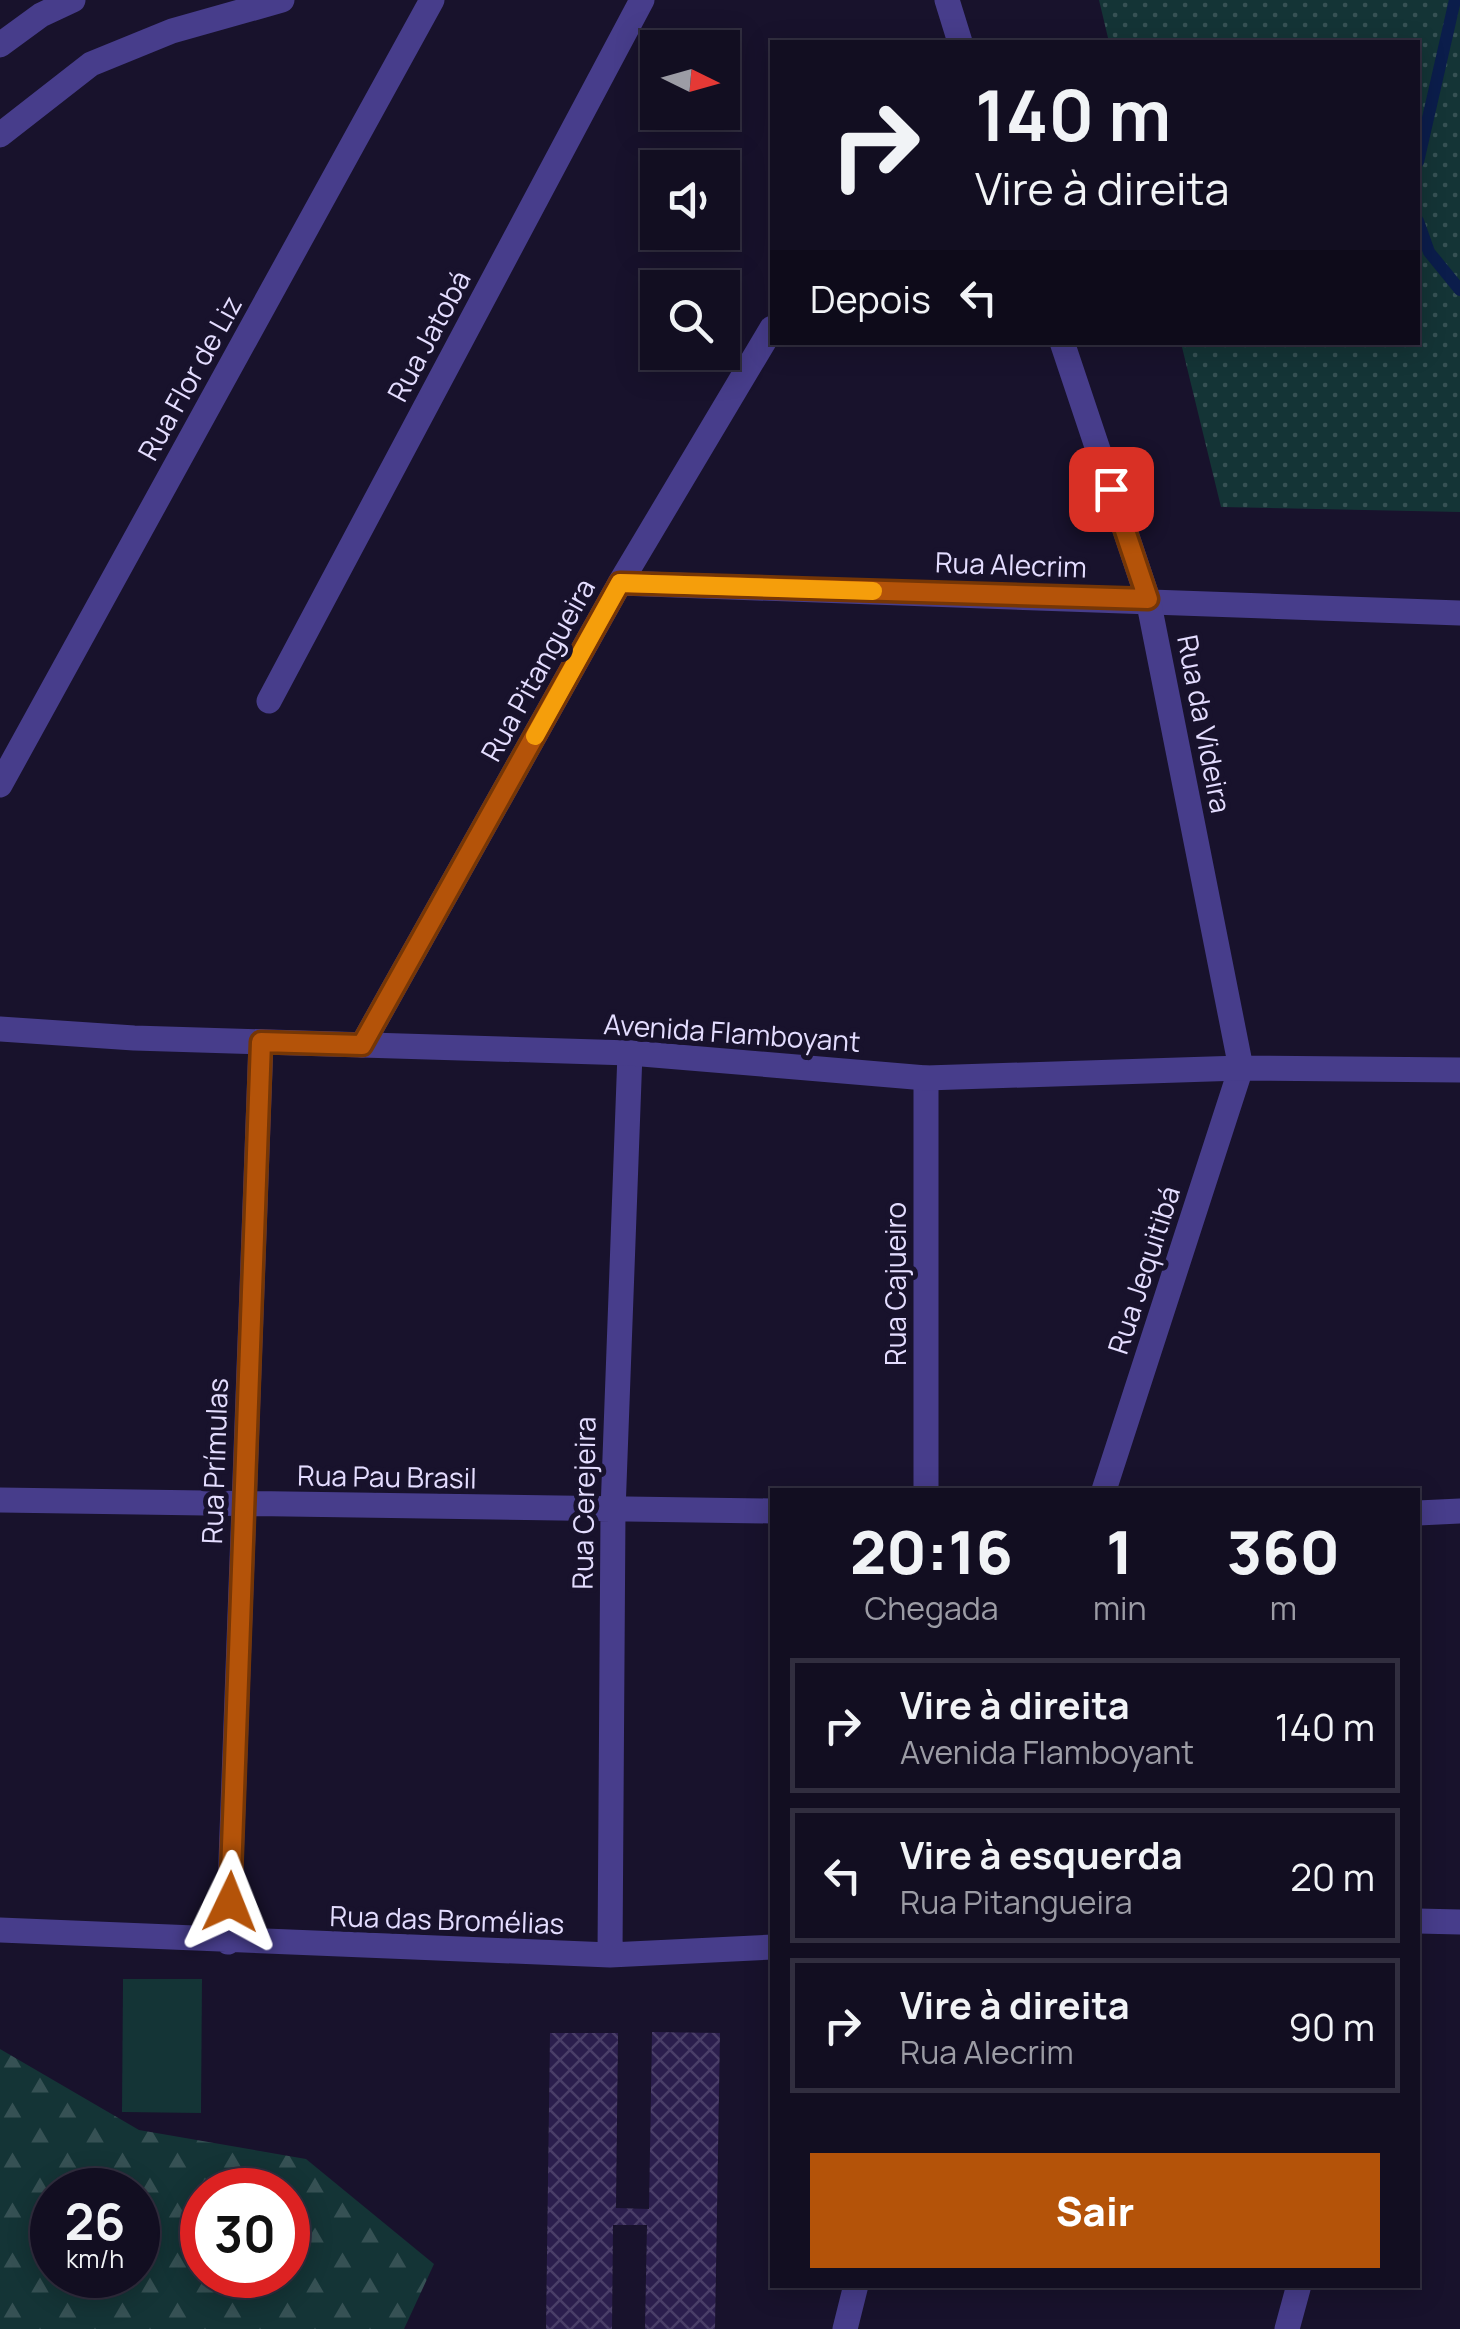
<!DOCTYPE html>
<html lang="pt">
<head>
<meta charset="utf-8">
<style>
  :root { --surface:#120e21; --page:#1f1c2e; --text:#f1f3f6; --muted:#9c9ca5; --line:#312e3f; --accent:#b45309 }
  body { margin:0; font-family:Manrope,sans-serif; background:var(--page); color:var(--text); height:100vh; display:flex; flex-direction:column; font-size:38px; white-space:nowrap }
  * { box-sizing:border-box; margin:0 }
  p { font-size:32px; color:var(--muted) }
  .icon { flex:none; width:55px; height:55px; fill:none; stroke:currentColor; stroke-width:2; stroke-linecap:round; stroke-linejoin:round }
  .map { position:relative; flex:1; overflow:hidden }
  .panel { position:absolute; left:770px; top:1488px; width:650px; height:800px; display:flex; flex-direction:column; background:var(--surface); border-radius:0px; box-shadow:0 5px 25px #0003,0 0 0 2px var(--line) }
  .panel>* { flex:none }
  .guide { position:absolute; left:770px; top:40px; width:650px; height:305px; border-radius:0px; box-shadow:0 5px 25px #0003,0 0 0 2px var(--line); background:#120e21; color:var(--text); overflow:hidden }
  .needle { width:65px; rotate:95deg }
  .controls { position:absolute; left:640px; top:30px; display:grid; gap:20px }
  .controls a { display:grid; place-items:center; width:100px; height:100px; border-radius:0px; background:var(--surface); box-shadow:0 5px 25px #0003,0 0 0 2px var(--line); font-size:50px }
  .speed { position:absolute; left:30px; top:2168px; display:flex; gap:20px; font-size:50px; font-weight:700; text-align:center }
  .speed>* { display:grid; place-content:center; width:130px; height:130px; border-radius:50%; background:var(--surface); box-shadow:0 5px 25px #0003,0 0 0 2px var(--line); line-height:1 }
  .speed small { font-size:25px; font-weight:400 }
  .speed .limit { border:15px solid #d22; background:#fff; color:#111 }
  .pin { position:absolute; display:grid; place-items:center; width:85px; height:85px; color:#fff; margin:-42px; border-radius:20px; box-shadow:0 5px 15px #0006 }
  .me { position:absolute; width:110px; margin:-55px; rotate:2deg; stroke-linejoin:round; filter:drop-shadow(0 0 8px #0008) }
  .turn { display:flex; align-items:center; gap:35px; height:210px; padding:0 40px; font-size:45px }
  .turn .icon { width:130px; height:130px; stroke-width:2.5 }
  .turn b { display:block; font-size:70px; line-height:85px }
  .then { display:flex; align-items:center; height:95px; padding:0 40px; background:#0003; gap:20px; font-size:38px }
  .eta { display:flex; justify-content:space-evenly; align-items:center; height:170px; text-align:center }
  .eta b { font-size:60px; font-weight:800; line-height:70px }
  .button { display:flex; gap:20px; margin-top:auto; padding:20px 40px }
  .button a { flex:1; height:115px; border-radius:0px; background:var(--accent); color:#fff; font-size:40px; font-weight:800; line-height:115px; text-align:center }
  ul { padding:0; list-style:none }
  li { display:flex; align-items:center; gap:30px; height:135px; margin:0 20px 15px; padding:0 20px; border:5px solid var(--line); border-radius:0px }
  li div { flex:1 }
  li b { display:block; font-size:38px }
  li em { font-style:normal }
  .map>svg:first-child { display:block }
</style>
</head>
<body>
<div class="map">
<svg width="1460" height="2329" viewBox="0 0 1460 2329">
  <defs>
    <pattern id="green-dots" width="8" height="8" patternUnits="userSpaceOnUse" patternTransform="scale(2.5)"><rect width="8" height="8" fill="#143436"/><path d="M2 2h.1M6 6h.1" fill="none" stroke="#365154" stroke-width="1.8" stroke-linecap="round"/></pattern>
    <pattern id="forest-firs" width="22" height="20" patternUnits="userSpaceOnUse" patternTransform="scale(2.5)"><rect width="22" height="20" fill="#143436"/><path d="M5 1l3.5 6h-7zM16 11l3.5 6h-7z" fill="#365154"/></pattern>
    <pattern id="building-cross-hatch" width="8" height="8" patternUnits="userSpaceOnUse" patternTransform="scale(2.5)"><rect width="8" height="8" fill="#2b1e4d"/><path d="M0 0l8 8M0 8l8-8" fill="none" stroke="#4a3e68"/></pattern>
  </defs>
  <rect width="100%" height="100%" fill="#18122c"/>
  <path fill="url(#green-dots)" d="M1099,0H1460V512L1221,507L1181,343L1418,342V42H1109Z"/>
  <path fill="url(#forest-firs)" fill-rule="evenodd" d="M0,2049L139,2130L306,2159L434,2264L404,2329H0ZM52,2190H138V2275H52ZM202,2190H288V2275H202Z"/>
  <path fill="#143436" d="M123,1979H202L201,2113L122,2112Z"/>
  <g fill="none" stroke-linecap="round" stroke-linejoin="round">
    <path stroke="#0b1d4b" stroke-width="12" d="M1418,162L1455,0
      M1418,221L1429,252L1460,290"/>
  </g>
  <path fill="url(#building-cross-hatch)" d="M652,2032L720,2033L715,2329H645L647,2225H613L612,2329H546L550,2033H618L616,2208L649,2209Z"/>
  <g fill="none" stroke-linecap="round" stroke-linejoin="round">
    <path stroke="#473d8b" stroke-width="25" d="M620,583L1460,613
      M269,701L642,0
      M0,785L432,0
      M362,1045L620,583L772,328
      M926,1490V1078
      M1104,1490L1241,1068
      M0,1500L772,1511
      M1418,1513L1460,1511
      M1418,1921L1460,1922
      M0,1930L610,1955L772,1947
      M228,1942L261,1042
      M610,1955L613,1511L630,1053
      M845,2329L856,2285
      M1287,2329L1299,2285"/>
    <path stroke="#473d8b" stroke-width="25" d="M947,0L960,42
      M0,45L41,15L73,0
      M0,135L91,64L172,31L282,0
      M1062,342L1148,599L1241,1068
      M0,1029L134,1038L630,1053L926,1078L1241,1068L1460,1070"/>
  </g>
  <g fill="none" stroke-linecap="round" stroke-linejoin="round">
    <g stroke="#753606" stroke-width="25">
      <path id="route" d="M230,1902L261,1042L362,1045L620,583L1148,599L1111,489"/>
    </g>
    <use href="#route" stroke="#b45309" stroke-width="18"/>
    <path stroke="#f59e0b" stroke-width="18" d="M535,736L620,583L873,591"/>
  </g>
  <g text-anchor="middle" stroke-width="10" stroke-linejoin="round" paint-order="stroke">
    <g font-size="28" fill="#e4ddff" stroke="#18122c">
      <text transform="translate(429 336) rotate(-62)" y="10">Rua Jatobá</text>
      <text transform="translate(190 378) rotate(-61)" y="10">Rua Flor de Liz</text>
      <text transform="translate(1011 565) rotate(2)" y="10">Rua Alecrim</text>
      <text transform="translate(538 670) rotate(-61)" y="10">Rua Pitangueira</text>
      <text transform="translate(1204 724) rotate(79)" y="10">Rua da Videira</text>
      <text transform="translate(732 1033) rotate(4)" y="10">Avenida Flamboyant</text>
      <text transform="translate(1144 1270) rotate(-72)" y="10">Rua Jequitibá</text>
      <text transform="translate(896 1284) rotate(-90)" y="10">Rua Cajueiro</text>
      <text transform="translate(215 1461) rotate(-88)" y="10">Rua Prímulas</text>
      <text transform="translate(387 1477) rotate(1)" y="10">Rua Pau Brasil</text>
      <text transform="translate(584 1503) rotate(-89)" y="10">Rua Cerejeira</text>
      <text transform="translate(447 1920) rotate(2)" y="10">Rua das Bromélias</text>
    </g>
  </g>
</svg>
<div class="controls">
<a><svg class="needle" viewBox="-14 -14 28 28"><path d="M0-13l5 13h-10z" fill="#e53935"/><path d="M0 13l5-13h-10z" fill="#9c9ca5"/></svg></a>
<a><svg class="icon" aria-label="sound" viewBox="0 0 24 24"><path d="M4 9h4l5-4v14l-5-4H4zM17 9q2 3 0 6"/></svg></a>
<a><svg class="icon" aria-label="search" viewBox="0 0 24 24"><circle cx="10" cy="10" r="6"/><path d="M15 15l6 6"/></svg></a>
</div>
<div class="speed"><div>26<small>km/h</small></div><div class="limit">30</div></div>
<div class="pin" style="left:1111px;top:489px;background:#d93025"><svg class="icon" aria-label="arrive" viewBox="0 0 24 24"><path d="M6 21V4h12l-3 4 3 4H6"/></svg></div>
<svg class="me" style="left:230px;top:1902px" viewBox="-20 -20 40 40"><path d="M0-17L14 15 0 8-14 15z" fill="#b45309" stroke="#fff" stroke-width="4"/></svg>
<div class="guide">
<div class="turn"><svg class="icon" aria-label="right" viewBox="0 0 24 24"><path d="M7 20v-9h11M14 6l5 5-5 5"/></svg><div><b>140 m</b>Vire à direita</div></div>
<div class="then">Depois<svg class="icon" aria-label="left" viewBox="0 0 24 24"><path d="M17 20v-9H6M10 6l-5 5 5 5"/></svg></div>
</div>
<section class="panel">
<div class="eta">
<div><b>20:16</b><p>Chegada</p></div>
<div><b>1</b><p>min</p></div>
<div><b>360</b><p>m</p></div>
</div>
<ul>
<li><svg class="icon" aria-label="right" viewBox="0 0 24 24"><path d="M7 20v-9h11M14 6l5 5-5 5"/></svg><div><b>Vire à direita</b><p>Avenida Flamboyant</p></div><em>140 m</em></li>
<li><svg class="icon" aria-label="left" viewBox="0 0 24 24"><path d="M17 20v-9H6M10 6l-5 5 5 5"/></svg><div><b>Vire à esquerda</b><p>Rua Pitangueira</p></div><em>20 m</em></li>
<li><svg class="icon" aria-label="right" viewBox="0 0 24 24"><path d="M7 20v-9h11M14 6l5 5-5 5"/></svg><div><b>Vire à direita</b><p>Rua Alecrim</p></div><em>90 m</em></li>
</ul>
<div class="button"><a>Sair</a></div>
</section>
</div>
</body>
</html>
